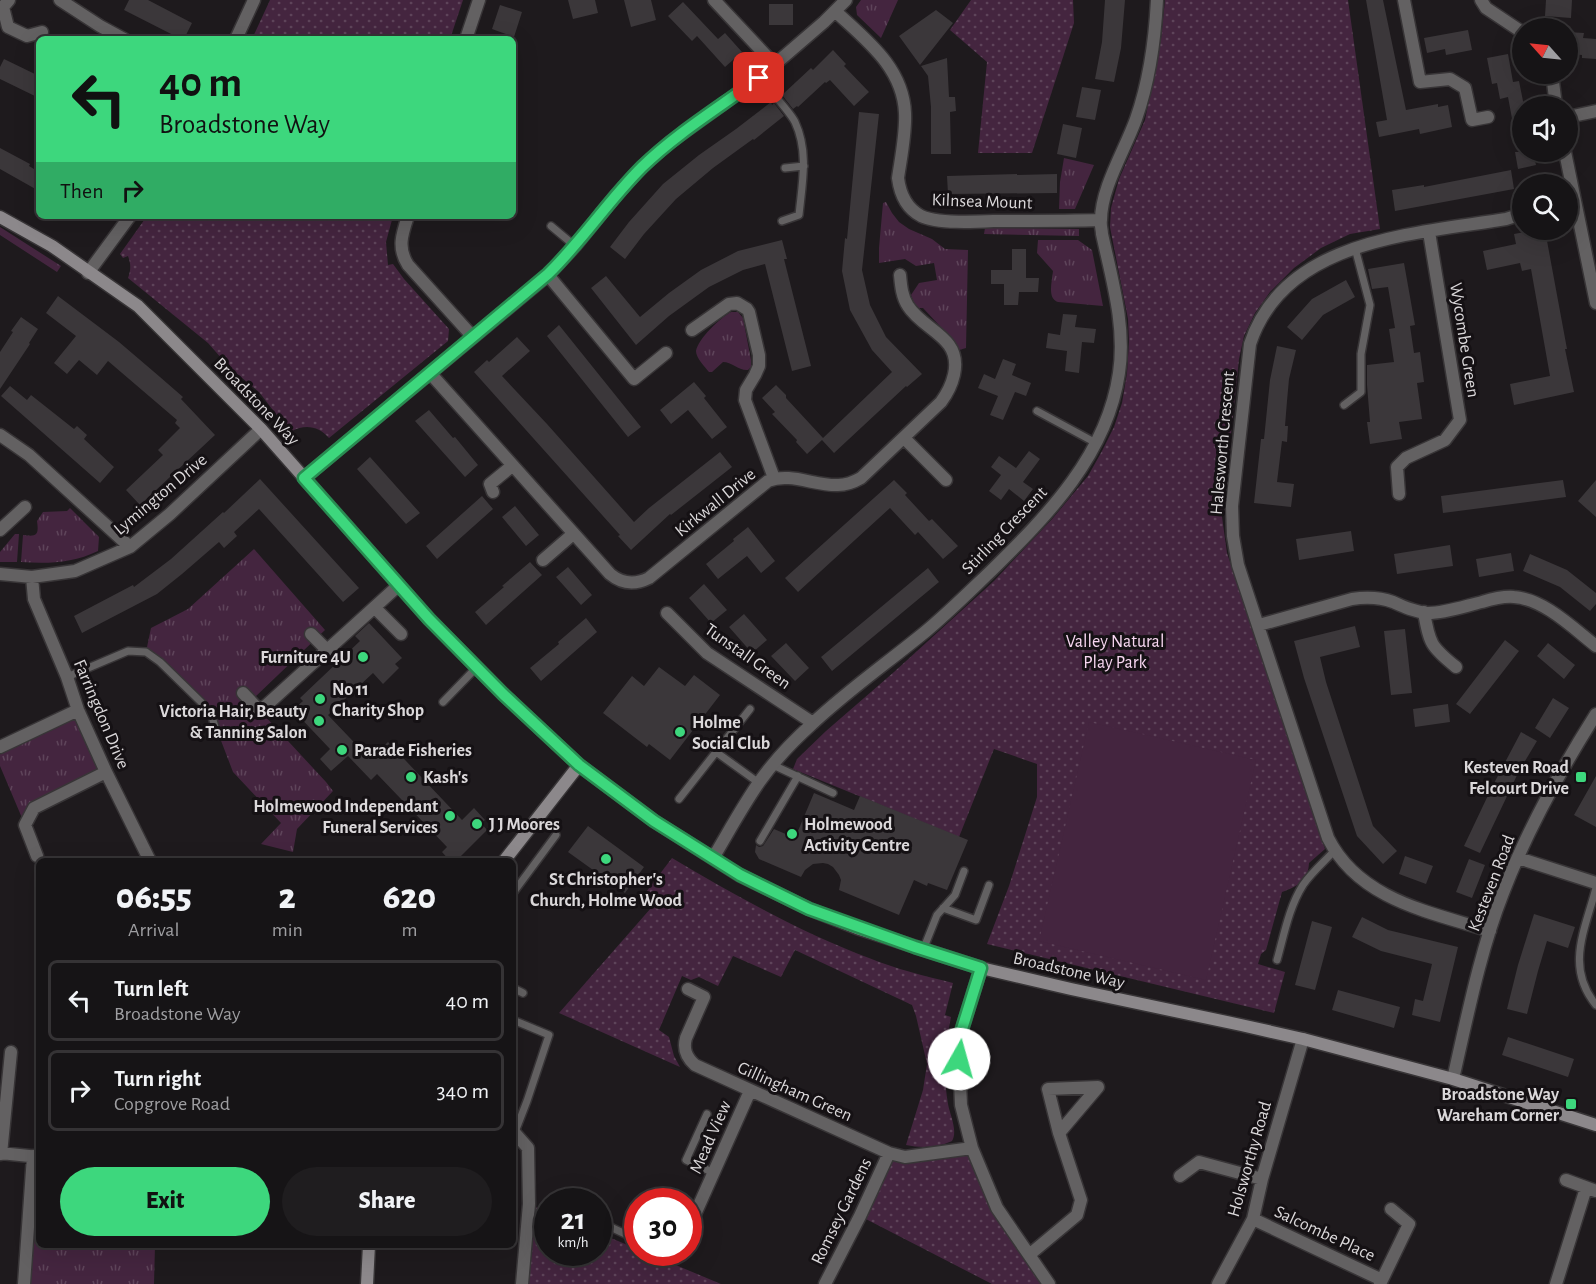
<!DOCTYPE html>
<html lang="en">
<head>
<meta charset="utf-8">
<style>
  :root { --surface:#161416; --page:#1f1d1f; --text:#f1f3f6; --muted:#9e9ea1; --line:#353335; --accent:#3dd77d }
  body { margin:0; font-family:"Alegreya Sans",sans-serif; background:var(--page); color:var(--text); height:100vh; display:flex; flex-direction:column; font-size:22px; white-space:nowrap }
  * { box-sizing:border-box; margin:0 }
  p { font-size:20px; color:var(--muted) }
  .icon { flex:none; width:33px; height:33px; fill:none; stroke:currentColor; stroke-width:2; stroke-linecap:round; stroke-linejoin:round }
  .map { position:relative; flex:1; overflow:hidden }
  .details { position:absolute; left:36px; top:858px; width:480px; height:390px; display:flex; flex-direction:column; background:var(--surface); border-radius:9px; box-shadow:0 6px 24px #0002,0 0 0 2px var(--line) }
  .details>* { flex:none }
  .top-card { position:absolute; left:36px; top:36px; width:480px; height:183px; border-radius:9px; box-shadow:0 6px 24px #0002,0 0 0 2px var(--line); background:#3dd77d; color:#111; overflow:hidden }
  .needle { width:39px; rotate:297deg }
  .controls { position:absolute; left:1512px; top:18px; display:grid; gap:12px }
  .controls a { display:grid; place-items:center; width:66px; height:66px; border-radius:50%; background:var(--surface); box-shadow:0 6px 24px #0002,0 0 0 2px var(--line); font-size:30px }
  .speed { position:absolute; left:534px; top:1188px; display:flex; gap:12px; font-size:30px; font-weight:700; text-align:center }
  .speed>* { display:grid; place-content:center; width:78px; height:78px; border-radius:50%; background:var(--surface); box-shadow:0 6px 24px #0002,0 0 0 2px var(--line); line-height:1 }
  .speed small { font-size:15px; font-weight:400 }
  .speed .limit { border:9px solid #d22; background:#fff; color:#111 }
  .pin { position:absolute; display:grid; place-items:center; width:51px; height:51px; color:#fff; margin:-26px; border-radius:12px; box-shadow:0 3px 9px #0006 }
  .me { position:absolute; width:66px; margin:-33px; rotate:7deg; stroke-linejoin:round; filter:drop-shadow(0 0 4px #0008) }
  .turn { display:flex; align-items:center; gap:21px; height:126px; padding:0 24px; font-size:27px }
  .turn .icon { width:78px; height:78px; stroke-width:2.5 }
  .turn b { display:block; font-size:42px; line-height:51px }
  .then { display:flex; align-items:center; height:57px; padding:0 24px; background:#0003; gap:12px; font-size:22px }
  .eta { display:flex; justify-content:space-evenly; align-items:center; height:102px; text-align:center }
  .eta b { font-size:36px; font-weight:800; line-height:42px }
  .action { display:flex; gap:12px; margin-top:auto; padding:12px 24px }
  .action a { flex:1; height:69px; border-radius:36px; background:var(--accent); color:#111; font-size:24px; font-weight:800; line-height:69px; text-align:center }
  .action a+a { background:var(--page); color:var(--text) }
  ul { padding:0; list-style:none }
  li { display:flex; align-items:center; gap:18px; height:81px; margin:0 12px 9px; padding:0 12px; border:3px solid var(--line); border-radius:9px }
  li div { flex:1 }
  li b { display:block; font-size:22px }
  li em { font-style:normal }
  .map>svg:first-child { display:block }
</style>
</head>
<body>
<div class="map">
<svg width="1596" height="1284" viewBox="0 0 1596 1284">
  <defs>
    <pattern id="grass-tufts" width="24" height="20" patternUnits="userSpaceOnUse" patternTransform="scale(1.5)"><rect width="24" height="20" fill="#44253f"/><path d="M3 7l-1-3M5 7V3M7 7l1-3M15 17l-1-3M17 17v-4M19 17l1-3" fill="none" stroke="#5e445a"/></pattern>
    <pattern id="park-dots" width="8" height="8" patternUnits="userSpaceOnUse" patternTransform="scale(1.5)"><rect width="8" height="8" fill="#44253f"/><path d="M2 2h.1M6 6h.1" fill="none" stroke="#5e445a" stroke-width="1.8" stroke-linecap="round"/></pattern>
  </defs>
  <rect width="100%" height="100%" fill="#1e1a1d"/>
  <path fill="url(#grass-tufts)" d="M861,0H898L881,38L857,15L856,7Z
    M1064,158L1094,165L1075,209H1059L1060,182Z
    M886,202L892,213L899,222L909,229L932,239L945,249L968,250L966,348L959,350L951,338L923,308H919L914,303L911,295L919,283L937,280L934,263L916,266L905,259L879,263V248L883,203Z
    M0,227L61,266L57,272L0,235Z
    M985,228L1079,229V236L984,234Z
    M1038,240H1078L1092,250L1103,306L1058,302C1047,298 1052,282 1053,271L1037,253Z
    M731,312H738L743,318L751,360V367L748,370C739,371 732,362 723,362L712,372H709C705,367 696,358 696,351C698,339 720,318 731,312Z
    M70,508L99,537L98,551C73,563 48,564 21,562L23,535C37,537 39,535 37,521L43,512L67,511Z
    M15,534H19L17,562H0V552Z
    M254,549L325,630L251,701L326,782L333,791L297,829L293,852L261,844L281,823L233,772L212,717L146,652L151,628L188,609Z
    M78,710L106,772L34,808L25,825L0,766V747Z
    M39,1157V1245H155L154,1284H24Z"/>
  <path fill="url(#park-dots)" d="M270,0H463L450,39H252Z
    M971,0H1073L1074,23L1032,153H978L987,62L950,30Z
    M1165,0H1348L1380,229L1350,234L1321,248L1294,268L1270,292L1255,313L1244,336L1239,359L1222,517L1227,553L1325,849L1309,863C1308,881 1298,886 1282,892L1266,950L1261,954L1258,964L1285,972L1274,1013L987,944L1009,886L1037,797V764L994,749L959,837L793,769L797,759L826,731L894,672L994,581L1053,518L1088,476L1102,451L1114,427L1122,403L1127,373L1129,342L1128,319L1110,227L1111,208L1119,179L1145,120L1161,39Z
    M147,216H393L386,242L388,265L393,264L404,279L449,329L448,341L329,438C319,426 305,424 292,431L279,418L259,392L230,368L208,343L128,278C131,270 131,264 128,256L123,258L120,254Z
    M672,858C736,896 800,932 869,958C896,969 925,976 953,983L945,1015L951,1017C945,1046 943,1075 948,1104C950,1115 958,1131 952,1141C937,1148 921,1148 906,1145L923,1090L927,1064L916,1016L912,1005L795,950L781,977L733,956L718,986L699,977L691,980L682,976L659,1030L669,1037L674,1056L680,1067L559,1013L651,908L640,900Z
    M972,1148L997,1208L1049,1284H992L860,1216L889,1153Z
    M529,1204L547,1212L548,1252H598L599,1233L637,1249L638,1252L647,1253L721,1284H522Z"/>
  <path fill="#44253f" d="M1089,722L1256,760L1206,980L1039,941Z"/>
  <path fill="#3b373a" d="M129,0H148L192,23L184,39H181L124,10Z
    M568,0H595L598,13L573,19Z
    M624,0H651L656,20L631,27Z
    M1105,0H1125L1121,48L1114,82L1095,79L1102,42Z
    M1366,0H1383L1406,110L1438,104V107L1448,105L1452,127L1420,134L1419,129L1379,137L1376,122L1387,120Z
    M1546,0H1572L1571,18L1545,16Z
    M683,2L718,39L725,33L742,52L725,67L697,36L692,41L668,16Z
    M769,4H793V25H769Z
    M500,5L522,12L514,37L492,29Z
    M936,10L953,23L920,65L899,36Z
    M1468,30L1472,50L1446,55L1445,49L1427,53L1424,38Z
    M1568,32L1584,33L1583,38L1596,39V59L1582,58V55L1568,54Z
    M833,50L846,64L844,66L869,92L854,106L830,80L826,83L825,82L798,107L797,106L793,109L782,95L811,68L813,70Z
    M1508,54L1513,82L1519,81L1524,106H1522V139L1516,140L1508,97L1500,99L1497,83L1492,84L1487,58Z
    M947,58L949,97H955L956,111L950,112L951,154H931V107L928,76L921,66Z
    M4,59L39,76V98L0,79V67Z
    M1082,87L1101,90L1095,120L1076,117Z
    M771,102L772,105L774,103L784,116L754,140L753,139L713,168L676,199L644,234L625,259L610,247L629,222L663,184L699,155L736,129Z
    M859,112L879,114L862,270L870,305L886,337L922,374L907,387L906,386L834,453L822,440L807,454L796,442L797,440L772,414L775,412L762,398L776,385L786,395V398L823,438L892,372L872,350L850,310L842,271L845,238L847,239Z
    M1063,124L1082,128L1076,158L1057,154Z
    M0,148L30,164L29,166L39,172V191L0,169Z
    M1515,152H1533L1536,165L1518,169Z
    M1511,170L1514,189L1395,211L1392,190L1424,185V187Z
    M1017,174V175L1057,174V193L948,194L947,176Z
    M1536,230H1545L1567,349H1565L1574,392L1514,405L1510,384L1550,376L1531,269L1522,271L1520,263L1487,270L1483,251L1516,244L1514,234Z
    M782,240L787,259H784L811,366L792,371L765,264L743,270L709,287L669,316L636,345L591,288L606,276L640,317L669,293L701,270L738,251Z
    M1012,249H1026V278H1039L1038,292H1019L1018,305H1004V284H991V270H1012Z
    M1404,263L1415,325L1410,326L1414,353L1420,352L1424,382L1417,383L1422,419L1399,422L1402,439L1370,444L1367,422H1370L1367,385V365L1394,362L1389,329L1395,328L1388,287L1372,289L1368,269Z
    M1346,280L1355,297L1323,315L1302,340L1287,327L1312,299Z
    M58,296L119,342L160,377L183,397L181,399L215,435L140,505L126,490L163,455L158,450L180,428L175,423L177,420L108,361L97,375L79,360L67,374L54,363L76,336L46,313Z
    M1063,314L1077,315L1075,327L1096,329L1094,343L1082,342L1079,373L1065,371L1067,351L1046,348L1048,333L1060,335Z
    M21,317L38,329L29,343L30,344L0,389V352L13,332L11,331Z
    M559,325L641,427L628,437L547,336Z
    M517,337L530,351L502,376L547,424L634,522L649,508L720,452L732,467L671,515L670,514L631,550L618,536L620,535L474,372L487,360L489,362Z
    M1277,346L1296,350L1289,379L1287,401L1285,426H1288L1287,442L1282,441L1277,482L1294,484L1291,507L1254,503L1261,439H1264L1270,380Z
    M1003,359L1016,364L1012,375L1031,383L1026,396L1015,392L1003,420L990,415L998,396L978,388L984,374L995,379Z
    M694,382L706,396L704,398L727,427L712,439L688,410L671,424L660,410Z
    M10,386L27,400L31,395L74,429L77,426L87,435L84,439L114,467L100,483L1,396Z
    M429,410L453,438L455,437L478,465L465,477L415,421Z
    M1029,451L1040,459L1023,482L1033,489L1024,501L1009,489L1001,500L989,491L1001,475L991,467L999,456L1016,468Z
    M370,457L420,513L406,524L357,469Z
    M260,479L359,588L343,602L259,509L234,532L237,536L224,548L219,542L182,574L157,594L82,633L74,616L133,585L134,587L171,559L223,512L224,513Z
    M894,480L907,493L905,495L929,521L932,519L958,546L943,559L918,532L915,535L890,508L798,592L785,578Z
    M1563,480L1566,497L1443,513L1441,496Z
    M1596,480V517L1578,501Z
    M482,496L493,509L437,559L426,546Z
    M515,506L539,535L526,546L502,517Z
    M748,527L775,561L761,573L747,556L718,579L706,564L734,541L733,539Z
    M1351,531L1354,551L1299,560L1296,539Z
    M1450,545L1453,566L1397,574L1394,554Z
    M1511,553L1514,571L1479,577L1476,559Z
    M1530,554L1567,570L1596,593V604L1590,611L1560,587L1523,571Z
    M530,562L542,575L486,625L475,612L504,587L502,586Z
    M568,567L592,595L581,605L556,577Z
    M928,568L939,582L832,671L821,657Z
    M704,584L727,610L711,623L689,598Z
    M744,614L767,640L752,653L729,627Z
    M586,618L597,632L541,681L530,668L559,644L558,642Z
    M369,623L402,658L395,664L399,668L383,684L373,673L328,715L370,759L388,742L462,820L474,808L485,820L481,823L487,830L456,861H450L442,852L447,847L377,774L371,780L348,756L331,771L320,759L330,749L293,710L303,701L300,698L360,641L355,636Z
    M1355,626L1360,647L1320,657L1326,682L1373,826L1397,851L1383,864L1357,836L1304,678L1294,641Z
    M1405,629L1412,693L1391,695L1384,631Z
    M1505,640L1519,651L1470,714L1456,704Z
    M786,643L809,668L795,681L771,656Z
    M1548,643L1575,665L1564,679L1537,656Z
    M659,667L685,686L694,675L720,695L670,760L649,744L647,747L603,713L632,676L644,686Z
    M1553,698L1569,708L1550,738L1535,728Z
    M1448,704L1450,722L1415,727L1413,709Z
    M1521,732L1537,741L1519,771L1480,853L1464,846L1492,787Z
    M1596,776V827L1574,815Z
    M814,793L854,810L860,796L968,840L947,890L928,883L927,886L914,880L899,915L839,890L841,880L839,875L833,867L828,864L823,863L813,864L805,870L801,877L759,859L755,852L756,845L759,847L763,846L774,829L795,838Z
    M588,826L644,867L625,893L568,852Z
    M1405,856L1433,866L1426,884L1399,874Z
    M1469,859L1485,865L1472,898L1456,892Z
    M1534,914L1575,927L1568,948L1547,941L1538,971L1527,1014L1507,1009L1518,965Z
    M1362,917L1388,930L1458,947L1440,1022L1412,1015L1415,999L1423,1001L1432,964L1381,951L1352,937Z
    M1312,921L1332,927L1315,990L1295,985Z
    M1338,990L1400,1007L1394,1028L1332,1010Z
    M1508,1037L1574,1059L1568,1077L1502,1055Z"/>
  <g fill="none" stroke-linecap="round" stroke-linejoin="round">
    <g stroke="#383537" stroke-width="10">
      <path id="lane" d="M759,78C769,90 788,109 795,122C809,152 802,184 799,215L782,221
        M785,168L804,166
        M551,226L575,246
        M1344,405L1361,392V354L1370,305L1355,248
        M1037,411L1096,443
        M67,677L128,651L146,652L160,662L201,702L212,717L216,730
        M443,702L476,668
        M716,752L759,783
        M773,765L833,793
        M679,799L750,709
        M760,841L798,776
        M1596,888C1585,930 1565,967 1596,1005
        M513,893L556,835
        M943,908L976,920L989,885
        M923,950L937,915L955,895L964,871
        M1277,960C1284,935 1289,907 1303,885C1312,872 1324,862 1335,850
        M513,988L523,993
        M513,1020L549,1035L527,1101L515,1132
        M707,1114L686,1160L714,1173
        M604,1224L638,1240"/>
    </g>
    <g stroke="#383537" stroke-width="15">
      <path id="street" d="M9,0L3,7L8,27L27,36L42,32
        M60,0L100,26L124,39
        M714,0L775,65
        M1404,0L1420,82L1450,79L1465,88L1472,120L1488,117
        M1481,0L1486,8L1522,32
        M835,11C866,40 903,67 905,113C906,134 901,157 898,178C900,194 906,208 921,216C938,224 975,222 994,221C1030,221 1065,221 1101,220
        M236,39L254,0
        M466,39L479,0
        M1552,74L1556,106
        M1568,117L1596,111
        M1565,152L1596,303
        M408,216C402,234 397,248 408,265L473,337
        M88,273L130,216
        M548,275L634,379L666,353
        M692,330L729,304L737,303L747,309L749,312L759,355V366L755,375L746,390L745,400L774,478
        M430,373L610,574C622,584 635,585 649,578L768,481C790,472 815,486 838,485C847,485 854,482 861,478L941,402C952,387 962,363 949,345C939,331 918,322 908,306C902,297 901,286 900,275
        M0,435L29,455L130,547
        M904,438L946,480
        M304,478L548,275L575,246L617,194L642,167L669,143L759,78L824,22L846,0
        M493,492L490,484L512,466
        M1399,494L1397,467L1406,458L1445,440L1460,420L1429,232
        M0,530L25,507
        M543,560L573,534
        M0,574L32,577L75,571L130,547L170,514L261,429
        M32,577L34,599L67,677L78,710L106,772L150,861
        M375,608L401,634
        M1424,612C1429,643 1431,647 1456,667
        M667,613L707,653L813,723
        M1259,625L1352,599C1366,597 1379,597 1393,602C1404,607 1415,612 1428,613C1446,613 1465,606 1482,602C1492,599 1503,596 1514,597C1544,599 1573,628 1596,646
        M311,634L327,650
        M243,693L260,711L399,585
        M0,747L78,710
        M37,856L25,825L34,808L106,772
        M713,858C728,833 743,805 760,781C775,760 793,741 812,724C847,691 887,663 925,632C948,613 970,591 991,571C1048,515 1107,455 1119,373C1126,326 1112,280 1102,234C1102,230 1100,225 1101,220C1101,188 1125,150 1136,119C1149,82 1155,39 1157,0
        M1518,858L1596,883
        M1490,931C1430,912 1359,900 1328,838L1238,565L1233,536L1232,506L1250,344C1284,239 1415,234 1506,219L1522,214
        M981,968L962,1029L959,1059L961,1105L972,1148L997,1208L1049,1284
        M688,989L704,997L686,1038C683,1049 686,1057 695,1065L889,1153L905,1157L972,1148
        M1453,1079C1467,1018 1480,951 1503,893C1527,830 1560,771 1596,714
        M513,1131L528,1148L529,1204L522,1284
        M0,1153L39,1157
        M1,1154L11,1052
        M1180,1176L1199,1162L1262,1179
        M1566,1180L1596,1191
        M1253,1219L1382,1280
        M688,1230L750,1091
        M666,1252L676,1257L679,1252
        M1029,1255L1077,1215L1081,1200L1059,1133L1048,1089L1098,1087L1059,1133
        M24,1284L33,1156
        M825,1284L860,1216L889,1153
        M1218,1284L1253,1219L1262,1179L1303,1039
        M1380,1284L1409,1224L1391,1209
        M1556,1284L1586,1188"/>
    </g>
    <g stroke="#383537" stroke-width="15">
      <path id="secondary" d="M0,217L52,246L138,306L261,429L429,619L503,694L579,765L654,821L739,875L809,909L857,928L981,968L1071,989L1241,1025L1303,1039L1453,1079L1596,1125
        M504,861L579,765
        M367,1284L369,1245"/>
    </g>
    <use href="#lane" stroke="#636162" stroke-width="7"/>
    <use href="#street" stroke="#636162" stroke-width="12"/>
    <use href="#secondary" stroke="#8c888b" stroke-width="12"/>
  </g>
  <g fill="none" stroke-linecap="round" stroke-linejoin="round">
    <g stroke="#288c51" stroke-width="15">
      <path id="route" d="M759,78C720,107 677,133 642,167C608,201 582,241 548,274L304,478L429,619L503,694L579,765L654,821L740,875L809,909L915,947L981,968L962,1029L959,1059"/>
    </g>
    <use href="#route" stroke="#3dd77d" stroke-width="10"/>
  </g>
  <g fill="#3dd77d" stroke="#151114" stroke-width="2">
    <circle cx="363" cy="657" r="6"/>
    <circle cx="320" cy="699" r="6"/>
    <circle cx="319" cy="721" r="6"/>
    <circle cx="680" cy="732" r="6"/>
    <circle cx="342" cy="750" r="6"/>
    <circle cx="411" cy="777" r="6"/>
    <rect x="1575" y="771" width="12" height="12" rx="3"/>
    <circle cx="450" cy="816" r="6"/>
    <circle cx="477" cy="824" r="6"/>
    <circle cx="792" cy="834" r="6"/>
    <circle cx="606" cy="859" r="6"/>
    <rect x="1565" y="1098" width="12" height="12" rx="3"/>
  </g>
  <g text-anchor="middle" stroke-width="6" stroke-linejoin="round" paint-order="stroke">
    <g font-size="18" fill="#dbd8da" stroke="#151114">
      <text transform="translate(982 201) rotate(2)" y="6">Kilnsea Mount</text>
      <text transform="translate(1465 340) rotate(81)" y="6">Wycombe Green</text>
      <text transform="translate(257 401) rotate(46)" y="6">Broadstone Way</text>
      <text transform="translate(1222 443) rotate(-85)" y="6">Halesworth Crescent</text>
      <text transform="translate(160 494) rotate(-40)" y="6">Lymington Drive</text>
      <text transform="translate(715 502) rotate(-39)" y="6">Kirkwall Drive</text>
      <text transform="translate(1004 530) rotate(-46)" y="6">Stirling Crescent</text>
      <text transform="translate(748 656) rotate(35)" y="6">Tunstall Green</text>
      <text transform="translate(102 714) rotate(67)" y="6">Farringdon Drive</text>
      <text transform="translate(1491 883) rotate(-69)" y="6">Kesteven Road</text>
      <text transform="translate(1069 970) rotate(13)" y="6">Broadstone Way</text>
      <text transform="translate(795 1091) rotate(24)" y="6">Gillingham Green</text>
      <text transform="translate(710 1137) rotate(-66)" y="6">Mead View</text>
      <text transform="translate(1249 1159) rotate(-74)" y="6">Holsworthy Road</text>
      <text transform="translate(841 1211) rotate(-64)" y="6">Romsey Gardens</text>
      <text transform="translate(1325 1233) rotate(25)" y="6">Salcombe Place</text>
    </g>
    <g font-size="18" fill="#f8d7f1" stroke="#151114">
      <text x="1115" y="647">Valley Natural<tspan x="1115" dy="21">Play Park</tspan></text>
    </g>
    <g font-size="18" font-weight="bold" fill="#dbd8da" stroke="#151114" text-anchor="start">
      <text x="351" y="663" text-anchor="end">Furniture 4U</text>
      <text x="332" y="695">No 11<tspan x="332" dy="21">Charity Shop</tspan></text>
      <text x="307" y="717" text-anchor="end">Victoria Hair, Beauty<tspan x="307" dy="21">&amp; Tanning Salon</tspan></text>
      <text x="692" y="728">Holme<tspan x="692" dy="21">Social Club</tspan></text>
      <text x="354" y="756">Parade Fisheries</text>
      <text x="1569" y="773" text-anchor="end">Kesteven Road<tspan x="1569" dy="21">Felcourt Drive</tspan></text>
      <text x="423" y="783">Kash's</text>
      <text x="438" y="812" text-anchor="end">Holmewood Independant<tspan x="438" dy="21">Funeral Services</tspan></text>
      <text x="489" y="830">J J Moores</text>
      <text x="804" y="830">Holmewood<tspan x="804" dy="21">Activity Centre</tspan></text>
      <text x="606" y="885" text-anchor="middle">St Christopher's<tspan x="606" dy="21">Church, Holme Wood</tspan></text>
      <text x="1559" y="1100" text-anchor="end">Broadstone Way<tspan x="1559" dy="21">Wareham Corner</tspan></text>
    </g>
  </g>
</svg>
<div class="controls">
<a><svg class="needle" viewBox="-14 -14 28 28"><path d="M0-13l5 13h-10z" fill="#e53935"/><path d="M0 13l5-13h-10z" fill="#9e9ea1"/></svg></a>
<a><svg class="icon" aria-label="sound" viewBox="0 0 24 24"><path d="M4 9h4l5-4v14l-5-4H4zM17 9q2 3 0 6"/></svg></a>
<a><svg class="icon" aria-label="search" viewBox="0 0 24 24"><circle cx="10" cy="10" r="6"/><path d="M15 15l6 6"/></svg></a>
</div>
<div class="speed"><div>21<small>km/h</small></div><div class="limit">30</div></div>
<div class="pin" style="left:759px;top:78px;background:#d93025"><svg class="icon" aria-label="arrive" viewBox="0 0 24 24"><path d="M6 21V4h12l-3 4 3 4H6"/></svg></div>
<svg class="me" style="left:959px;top:1059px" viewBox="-20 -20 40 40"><circle r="19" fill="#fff"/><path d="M0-13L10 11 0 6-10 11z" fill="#3dd77d"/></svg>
<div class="top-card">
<div class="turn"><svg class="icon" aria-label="left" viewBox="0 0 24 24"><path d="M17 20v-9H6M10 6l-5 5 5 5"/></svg><div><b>40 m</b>Broadstone Way</div></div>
<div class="then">Then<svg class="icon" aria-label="right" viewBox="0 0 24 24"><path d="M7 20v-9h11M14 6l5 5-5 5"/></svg></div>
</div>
<section class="details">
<div class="eta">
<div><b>06:55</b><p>Arrival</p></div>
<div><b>2</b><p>min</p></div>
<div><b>620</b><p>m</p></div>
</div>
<ul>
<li><svg class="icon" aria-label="left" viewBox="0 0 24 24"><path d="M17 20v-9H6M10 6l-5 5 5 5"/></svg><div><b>Turn left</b><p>Broadstone Way</p></div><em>40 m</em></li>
<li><svg class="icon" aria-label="right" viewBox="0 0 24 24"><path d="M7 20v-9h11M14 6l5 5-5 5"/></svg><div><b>Turn right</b><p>Copgrove Road</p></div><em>340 m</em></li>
</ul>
<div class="action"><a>Exit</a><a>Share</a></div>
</section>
</div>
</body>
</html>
